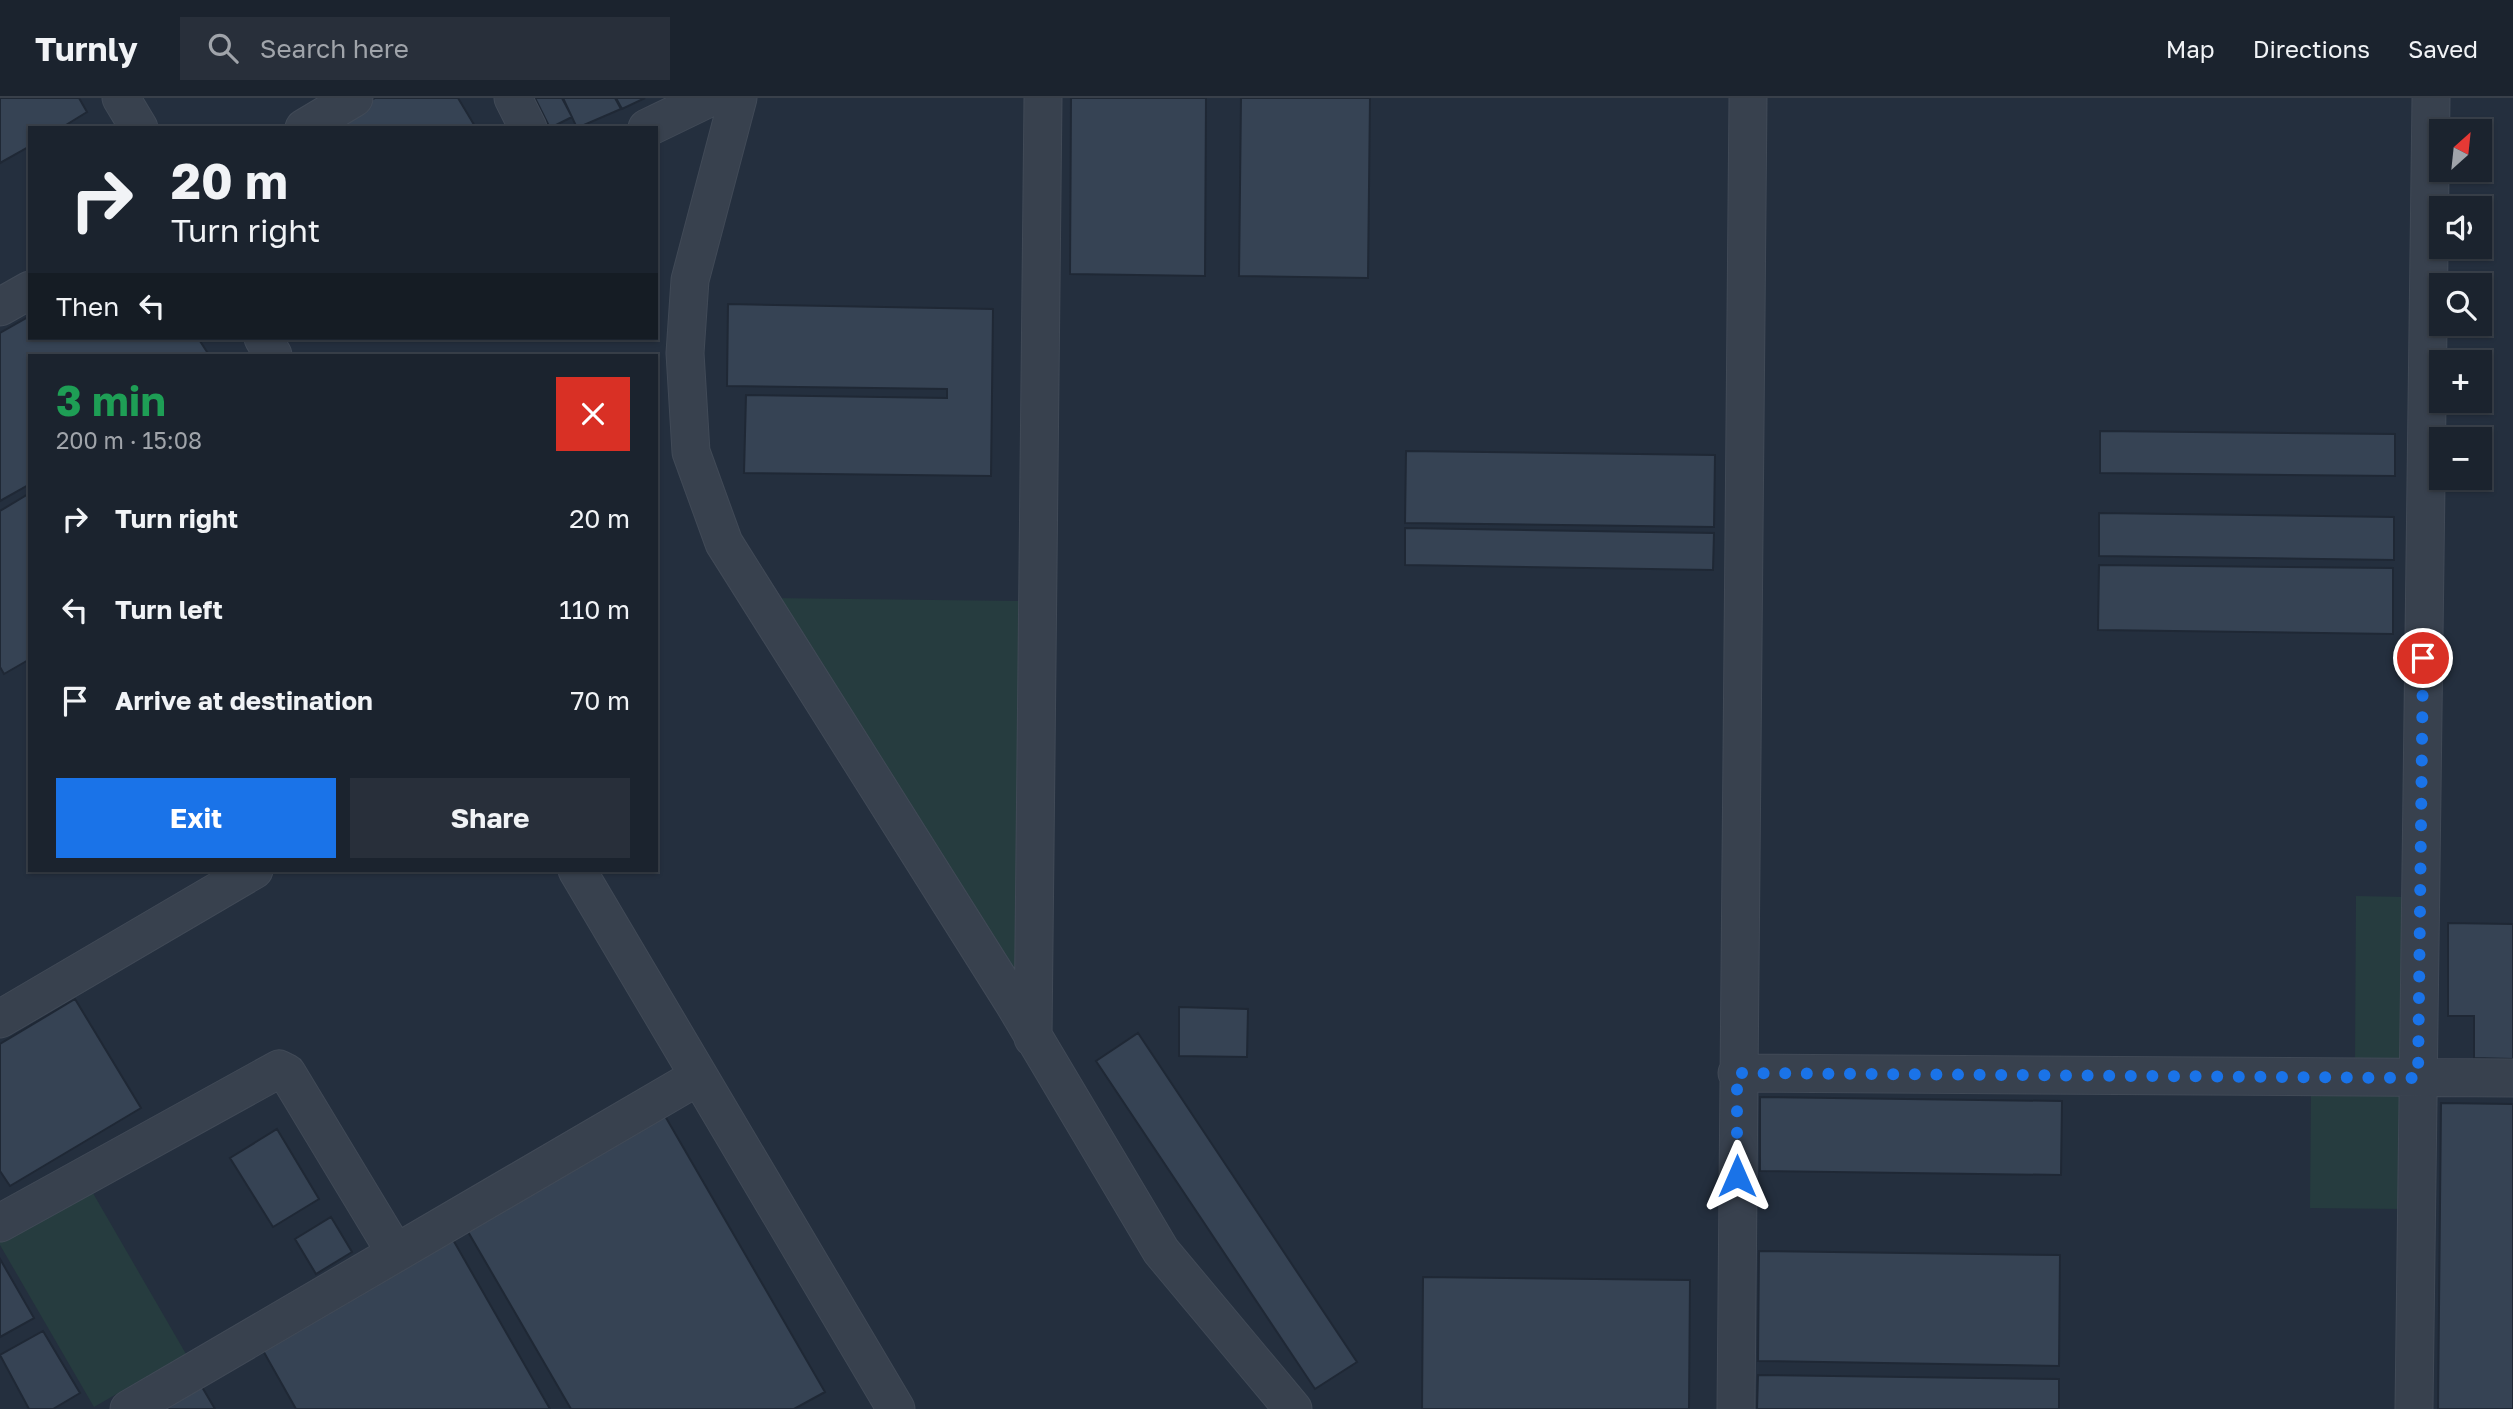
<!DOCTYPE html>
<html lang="en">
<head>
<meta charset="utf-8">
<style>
  :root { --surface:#1b232e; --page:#282f3a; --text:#f1f3f6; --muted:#a0a4aa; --line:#39404a; --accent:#1a73e8 }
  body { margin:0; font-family:"Golos Text",sans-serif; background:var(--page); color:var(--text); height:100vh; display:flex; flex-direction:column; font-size:26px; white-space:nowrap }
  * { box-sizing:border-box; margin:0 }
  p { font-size:23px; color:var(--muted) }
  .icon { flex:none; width:38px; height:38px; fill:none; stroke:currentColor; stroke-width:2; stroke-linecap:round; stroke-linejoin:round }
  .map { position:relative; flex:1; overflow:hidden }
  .panel { position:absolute; left:28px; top:256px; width:630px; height:518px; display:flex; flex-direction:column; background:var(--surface); border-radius:0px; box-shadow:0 2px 5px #0004,0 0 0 2px var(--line) }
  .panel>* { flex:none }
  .guide { position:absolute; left:28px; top:28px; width:630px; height:214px; border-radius:0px; box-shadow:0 2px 5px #0004,0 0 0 2px var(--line); background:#1b232e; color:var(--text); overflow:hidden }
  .needle { width:46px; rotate:27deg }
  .buttons { position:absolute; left:2429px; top:21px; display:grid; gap:14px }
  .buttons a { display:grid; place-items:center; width:63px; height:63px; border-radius:0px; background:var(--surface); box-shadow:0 2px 5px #0004,0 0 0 2px var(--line); font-size:35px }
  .pin { position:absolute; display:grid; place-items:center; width:60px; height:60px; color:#fff; margin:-30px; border:4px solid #fff; border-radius:50%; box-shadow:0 2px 7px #0007 }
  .me { position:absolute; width:77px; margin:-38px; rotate:0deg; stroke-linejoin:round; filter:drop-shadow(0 0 5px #0008) }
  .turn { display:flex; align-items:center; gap:24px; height:147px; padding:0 28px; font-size:32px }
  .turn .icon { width:91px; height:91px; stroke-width:2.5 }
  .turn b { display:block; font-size:49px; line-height:60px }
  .then { display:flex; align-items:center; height:66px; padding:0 28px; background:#0003; gap:14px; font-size:26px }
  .round { display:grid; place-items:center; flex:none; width:74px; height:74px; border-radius:0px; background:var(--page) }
  .headline { display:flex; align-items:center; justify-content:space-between; height:119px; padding:0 28px }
  h1 { font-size:42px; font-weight:700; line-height:52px; color:#1e9e55 }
  .action { display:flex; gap:14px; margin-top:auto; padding:14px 28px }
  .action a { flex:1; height:80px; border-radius:0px; background:var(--accent); color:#fff; font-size:28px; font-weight:700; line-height:80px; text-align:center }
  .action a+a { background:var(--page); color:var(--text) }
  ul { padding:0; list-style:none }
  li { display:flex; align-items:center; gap:21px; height:91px; padding:0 28px }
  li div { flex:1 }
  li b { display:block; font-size:26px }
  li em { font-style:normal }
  header { display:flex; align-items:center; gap:42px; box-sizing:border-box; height:98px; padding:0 35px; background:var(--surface); border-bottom:2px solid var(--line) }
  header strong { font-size:33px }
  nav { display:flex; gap:38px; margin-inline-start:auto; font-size:24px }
  .search { width:490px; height:63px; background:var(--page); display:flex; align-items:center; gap:18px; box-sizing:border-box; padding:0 24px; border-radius:0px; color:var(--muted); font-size:26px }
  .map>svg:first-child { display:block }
</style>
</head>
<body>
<header>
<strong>Turnly</strong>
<div class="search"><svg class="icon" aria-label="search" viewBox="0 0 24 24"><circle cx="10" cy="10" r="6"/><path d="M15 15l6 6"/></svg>Search here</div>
<nav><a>Map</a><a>Directions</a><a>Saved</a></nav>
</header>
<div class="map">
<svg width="2513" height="1311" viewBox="0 0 2513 1311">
  <rect width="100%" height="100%" fill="#242f3e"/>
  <path fill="#263c3f" d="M769,500L1024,503L1019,893Z
    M2356,798L2405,799L2403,967H2355Z
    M2311,994L2403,995L2402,1111L2310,1110Z
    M90,1090L186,1256L94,1309L0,1147V1142Z"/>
  <path fill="#364354" stroke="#1f2835" stroke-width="2" d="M0,0H79L87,14L61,30H30V48L0,65Z
    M375,0H458L476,30H324Z
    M535,0H562L572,19L550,30Z
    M563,0H615L621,11L577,30Z
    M616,0H645L622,11Z
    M1071,0H1206L1205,178L1070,176Z
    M1241,0H1370L1368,180L1239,178Z
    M728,206L993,211L991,378L744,375L746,297L947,300V291L727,288Z
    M30,218V240H198L209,257H30V386L0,403V235Z
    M2100,333L2395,336V378L2100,375Z
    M1406,353L1715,357L1714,429L1405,425Z
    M30,395V561L4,576L0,569V413Z
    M2099,415L2394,419V462L2099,458Z
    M1405,430L1714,435L1713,472L1405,467Z
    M2099,467L2393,470V536L2098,532Z
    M2448,825L2513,826V961L2474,960V918H2448Z
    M75,901L141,1010L10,1088L0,1073V946Z
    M1179,909L1248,911L1247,959L1179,958Z
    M1138,935L1357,1264L1315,1291L1096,963Z
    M1760,999L2062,1003L2061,1077L1760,1073Z
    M2441,1005L2513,1006V1311H2438Z
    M665,1018L825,1294L794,1311H571L467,1132Z
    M277,1031L319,1101L273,1129L230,1060Z
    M331,1119L352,1154L316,1176L295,1141Z
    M452,1140L550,1311H296L261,1249Z
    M1759,1153L2060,1157L2059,1268L1758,1263Z
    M0,1161L34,1220L0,1239Z
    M1423,1179L1690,1182L1689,1311H1422Z
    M43,1233L80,1295L53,1311H29L0,1257Z
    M1758,1277L2059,1281V1311H1757Z
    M202,1289L215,1311H164Z"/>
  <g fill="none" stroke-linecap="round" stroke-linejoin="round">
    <g stroke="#414a57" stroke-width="39">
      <path id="minor" d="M121,0L139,30
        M513,0L528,30
        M738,0L690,182L685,255L691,354L724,445L1013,904L1161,1153L1293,1311
        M304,30L354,0
        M647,30L709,0
        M0,209L30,192
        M263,240L273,257
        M577,772L896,1311
        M0,921L254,772
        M1033,940L1043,0
        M1737,975L2513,980
        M0,1125L279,971L287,975L395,1154
        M129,1311L699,978
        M1736,1311L1748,0
        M2414,1311L2431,0"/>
    </g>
    <use href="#minor" stroke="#38414e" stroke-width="37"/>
  </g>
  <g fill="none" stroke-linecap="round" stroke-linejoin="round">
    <path stroke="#1a73e8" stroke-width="12" stroke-dasharray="0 21.6" d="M1737,1078V975L2418,980L2423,560"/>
  </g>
</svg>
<div class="buttons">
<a><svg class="needle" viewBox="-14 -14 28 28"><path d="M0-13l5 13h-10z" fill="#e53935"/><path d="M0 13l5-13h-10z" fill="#a0a4aa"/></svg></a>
<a><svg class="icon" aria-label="sound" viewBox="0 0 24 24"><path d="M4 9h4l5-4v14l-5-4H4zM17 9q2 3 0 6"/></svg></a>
<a><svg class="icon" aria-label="search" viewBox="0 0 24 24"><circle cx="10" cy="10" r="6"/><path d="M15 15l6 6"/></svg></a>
<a>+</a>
<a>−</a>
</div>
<div class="pin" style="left:2423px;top:560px;background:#d93025"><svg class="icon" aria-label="arrive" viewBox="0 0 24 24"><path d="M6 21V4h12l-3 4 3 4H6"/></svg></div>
<svg class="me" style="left:1737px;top:1078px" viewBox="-20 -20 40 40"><path d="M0-17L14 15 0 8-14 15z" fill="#1a73e8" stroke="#fff" stroke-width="4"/></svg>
<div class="guide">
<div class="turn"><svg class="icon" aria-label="right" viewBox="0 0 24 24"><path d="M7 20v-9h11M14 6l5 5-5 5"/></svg><div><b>20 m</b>Turn right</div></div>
<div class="then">Then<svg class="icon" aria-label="left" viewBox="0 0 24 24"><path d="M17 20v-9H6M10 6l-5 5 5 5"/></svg></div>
</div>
<section class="panel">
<div class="headline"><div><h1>3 min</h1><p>200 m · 15:08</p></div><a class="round" style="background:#d93025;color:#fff"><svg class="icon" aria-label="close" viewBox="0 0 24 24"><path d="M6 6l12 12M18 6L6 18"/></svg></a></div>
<ul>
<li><svg class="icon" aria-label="right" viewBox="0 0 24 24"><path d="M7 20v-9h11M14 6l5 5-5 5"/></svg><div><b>Turn right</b></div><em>20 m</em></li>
<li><svg class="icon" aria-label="left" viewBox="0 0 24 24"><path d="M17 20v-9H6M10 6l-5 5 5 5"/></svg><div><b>Turn left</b></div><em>110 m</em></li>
<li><svg class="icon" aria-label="arrive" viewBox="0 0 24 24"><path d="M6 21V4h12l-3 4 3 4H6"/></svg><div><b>Arrive at destination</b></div><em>70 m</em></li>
</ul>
<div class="action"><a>Exit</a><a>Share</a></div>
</section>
</div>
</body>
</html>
